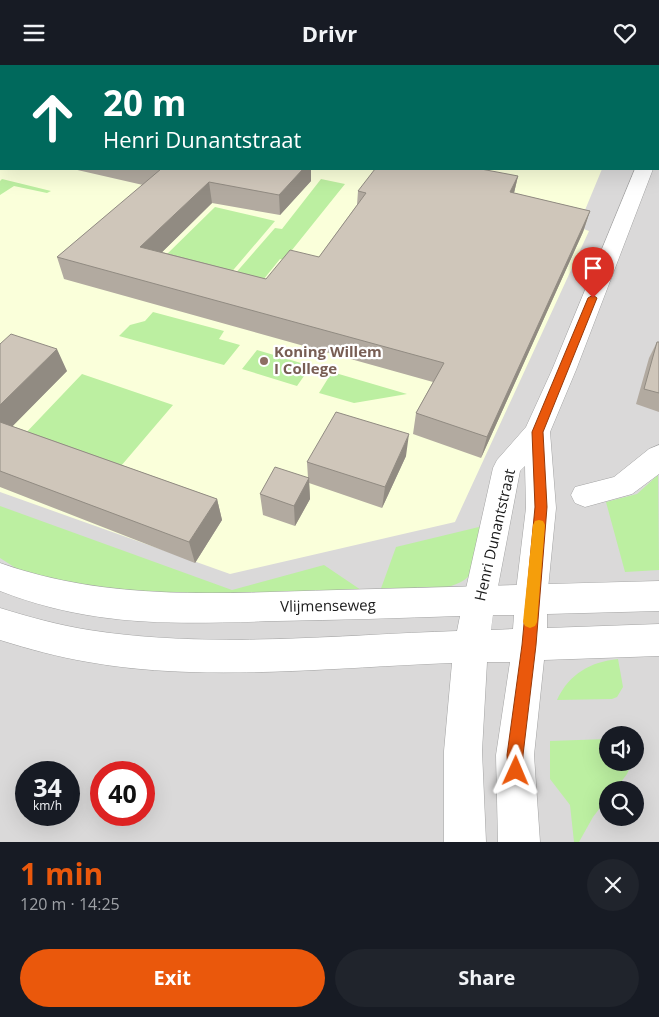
<!DOCTYPE html>
<html lang="en">
<head>
<meta charset="utf-8">
<style>
  :root { --surface:#171b24; --page:#20242c; --text:#f1f3f6; --muted:#9ea1a6; --accent:#ea580c }
  body { margin:0; font-family:"Open Sans",sans-serif; background:var(--page); color:var(--text); height:100vh; display:flex; flex-direction:column; font-size:19px; white-space:nowrap }
  * { box-sizing:border-box; margin:0 }
  p { font-size:16px; color:var(--muted) }
  .icon { flex:none; width:28px; height:28px; fill:none; stroke:currentColor; stroke-width:2; stroke-linecap:round; stroke-linejoin:round }
  .map { position:relative; height:777px; overflow:hidden }
  .side { display:flex; flex-direction:column; background:var(--surface); flex:1 }
  .side>* { flex:none }
  .hud { position:absolute; left:0px; top:0px; width:660px; height:105px; box-shadow:0 5px 20px #0002; background:#00695c; color:#fff; overflow:hidden }
  .fabs { position:absolute; left:599px; top:661px; display:grid; gap:10px }
  .fabs a { display:grid; place-items:center; width:45px; height:45px; border-radius:50%; background:var(--surface); box-shadow:0 5px 20px #0002; font-size:25px }
  .speed { position:absolute; left:15px; top:696px; display:flex; gap:10px; font-size:25px; font-weight:700; text-align:center }
  .speed>* { display:grid; place-content:center; width:65px; height:65px; border-radius:50%; background:var(--surface); box-shadow:0 5px 20px #0002; line-height:1 }
  .speed small { font-size:12px; font-weight:400 }
  .speed .limit { border:8px solid #d22; background:#fff; color:#111 }
  .pin { position:absolute; display:grid; place-items:center; width:42px; height:42px; color:#fff; margin:-51px -21px; border-radius:50% 50% 50% 0; rotate:-45deg; box-shadow:0 0 5px #0007 }
  .pin .icon { rotate:45deg }
  .me { position:absolute; width:55px; margin:-28px; rotate:1deg; stroke-linejoin:round; filter:drop-shadow(0 0 4px #0008) }
  .turn { display:flex; align-items:center; gap:18px; height:105px; padding:0 20px; font-size:22px }
  .turn .icon { width:65px; height:65px; stroke-width:2.5 }
  .turn b { display:block; font-size:35px; line-height:42px }
  .round { display:grid; place-items:center; flex:none; width:52px; height:52px; border-radius:26px; background:var(--page) }
  .summary { display:flex; align-items:center; justify-content:space-between; height:85px; padding:0 20px }
  h1 { font-size:30px; font-weight:700; line-height:38px; color:var(--accent) }
  .button { display:flex; gap:10px; margin-top:auto; padding:10px 20px }
  .button a { flex:1; height:58px; border-radius:30px; background:var(--accent); color:#fff; font-size:20px; font-weight:700; line-height:58px; text-align:center }
  .button a+a { background:var(--page); color:var(--text) }
  header { display:flex; justify-content:space-between; align-items:center; height:65px; padding:0 20px; background:var(--surface); font-size:22px; font-weight:700 }
  .map>svg:first-child { display:block }
</style>
</head>
<body>
<header><svg class="icon" aria-label="menu" viewBox="0 0 24 24"><path d="M4 6h16M4 12h16M4 18h16"/></svg>Drivr<svg class="icon" aria-label="heart" viewBox="0 0 24 24"><path d="M12 20l-8-8c-3-5 5-10 8-4 3-6 11-1 8 4z"/></svg></header>
<div class="map">
<svg width="659" height="777" viewBox="0 0 659 777">
  <rect width="100%" height="100%" fill="#efece1"/>
  <path fill="#dad9d9" fill-rule="evenodd" d="M53,0H659V777H0V7L1,104H659V1H43ZM608,670H635V698H608ZM26,708H69V750H26ZM101,708H144V750H101ZM608,725H635V752H608Z"/>
  <path fill="#faffda" d="M0,8L1,104H602L578,162L589,166L455,457L230,509L0,427Z"/>
  <path fill="#bcefa1" d="M2,114L51,126L47,128L14,121L0,130V116Z
    M321,114L345,119L284,195L280,194L255,225L227,218L275,163L282,164Z
    M215,142L275,156L229,210L164,192Z
    M153,247L224,266L219,274L240,280L224,300L119,271L130,260L145,256Z
    M257,285L311,301L297,321L242,304Z
    M332,307L407,329L354,338L319,328Z
    M82,309L173,340L115,408L22,372Z
    M658,410L659,505L625,507L606,437L637,429Z
    M0,441L232,525L324,500L361,525L172,533L67,522L25,509L0,493Z
    M483,461C481,477 480,499 468,512C452,528 401,527 379,529L396,482Z
    M618,594L623,622L617,632L612,634L557,635C569,609 590,597 618,594Z
    M607,674L608,698H632L627,709L615,725H608L607,734L593,752L579,777H574L570,740L550,714V676Z"/>
  <path fill="#e8e8e8" d="M159,0H464L475,1H166Z"/>
  <g fill="none" stroke-linecap="round" stroke-linejoin="round">
    <g stroke="#a3a3a3" stroke-width="1">
      <path id="pedestrian" d="M659,380V409L632,429L585,442L575,438L571,430L575,422L614,412L649,384Z"/>
    </g>
    <g stroke="#a3a3a3" stroke-width="1">
      <path id="minor" d="M635,104H653L576,305L550,367L556,443L547,534L543,544L531,549L519,544L515,534L526,443L525,401L520,406L495,537L491,548L479,552L467,548L463,537L493,403L497,395L526,362L552,305Z"/>
    </g>
    <g stroke="#a3a3a3" stroke-width="1">
      <path id="tertiary" d="M0,498C109,537 223,528 337,525C445,522 552,519 659,516V546L547,549V563L659,559V591L544,595L534,690L540,777H498L496,690L510,597H487L482,686L486,777H444V686L452,598C336,602 203,618 88,597C58,592 29,584 0,575V543C29,552 58,560 89,565C208,584 337,570 457,566L460,551C399,553 338,555 277,556C178,559 95,563 0,526ZM493,550H514L513,564L491,565Z"/>
    </g>
    <g stroke="#957900" stroke-width="1">
      <path id="primary" d="M577,0H601L602,1H578Z"/>
    </g>
    <use href="#pedestrian" fill="#fff" fill-rule="evenodd"/>
    <use href="#minor" fill="#fff" fill-rule="evenodd"/>
    <use href="#tertiary" fill="#fff" fill-rule="evenodd"/>
    <use href="#primary" fill="#ffe196" fill-rule="evenodd"/>
  </g>
  <path fill="#b2aaa0" d="M0,32H1V87H0Z
    M73,104H311V116L280,150L212,138L162,187L266,214L319,192L357,140L358,126L518,111L514,128L590,146L583,167L481,393L413,369L416,348L433,317L64,214L57,192L143,120Z
    M657,277H659V347L636,339L649,293Z
    M0,279L67,306L12,361L217,434L222,455L195,498L0,422Z
    M406,391L382,443L309,418L310,434L295,461L263,450L260,429L308,413L307,397Z"/>
  <path fill="#918b82" d="M303,104H311V116L280,150L279,130Z
    M518,111L513,132L510,127Z
    M209,117L212,138L146,203L140,182Z
    M590,146L583,167L481,393L487,372Z
    M57,284L67,306L0,374V340Z
    M409,369L406,391L382,443L385,422Z
    M309,413L310,434L295,461L294,441Z
    M217,434L222,455L195,498L189,477Z"/>
  <path fill="#cfc6ba" stroke="#918b82" d="M0,32H1V69H0Z
    M158,104H303L279,130L209,117L140,182L266,214L290,185L319,192L366,128L358,126L375,104H481L518,111L510,127L590,146L487,372L416,348L444,298L57,192L161,104Z
    M11,269L57,284L0,340V279Z
    M657,277H659V328L644,324Z
    M336,347L409,369L385,422L307,397Z
    M0,357L217,434L189,477L0,406Z
    M275,402L309,413L294,441L260,429Z"/>
  <path fill="#ea580c" stroke="#983908" d="M593,230L597,233L543,367L547,442L536,580L523,690V706L521,712L516,714L510,712L508,706L507,690L522,580L535,442L532,367L588,233Z"/>
  <path fill="#f59e0b" d="M539,455L543,456L545,460L537,557L535,561L530,563L525,561L523,557L533,460L535,456Z"/>
  <circle fill="#8d6e63" stroke="#fff" stroke-width="2" cx="264" cy="296" r="5"/>
  <g text-anchor="middle" stroke-width="4.5" stroke-linejoin="round" paint-order="stroke">
    <g font-size="15" font-weight="bold" fill="#785e54" stroke="#fff" text-anchor="start">
      <text x="274" y="292">Koning Willem<tspan x="274" dy="17">I College</tspan></text>
    </g>
    <g font-size="15" fill="#1c1c1c" stroke="#fff">
      <text transform="translate(495 470) rotate(-77)" y="5">Henri Dunantstraat</text>
      <text transform="translate(328 541) rotate(-1)" y="5">Vlijmenseweg</text>
    </g>
  </g>
</svg>
<div class="fabs">
<a><svg class="icon" aria-label="sound" viewBox="0 0 24 24"><path d="M4 9h4l5-4v14l-5-4H4zM17 9q2 3 0 6"/></svg></a>
<a><svg class="icon" aria-label="search" viewBox="0 0 24 24"><circle cx="10" cy="10" r="6"/><path d="M15 15l6 6"/></svg></a>
</div>
<div class="speed"><div>34<small>km/h</small></div><div class="limit">40</div></div>
<div class="pin" style="left:593px;top:233px;background:#d93025"><svg class="icon" aria-label="arrive" viewBox="0 0 24 24"><path d="M6 21V4h12l-3 4 3 4H6"/></svg></div>
<svg class="me" style="left:516px;top:706px" viewBox="-20 -20 40 40"><path d="M0-17L14 15 0 8-14 15z" fill="#ea580c" stroke="#fff" stroke-width="4"/></svg>
<div class="hud">
<div class="turn"><svg class="icon" aria-label="ahead" viewBox="0 0 24 24"><path d="M12 20V5M6 11l6-6 6 6"/></svg><div><b>20 m</b>Henri Dunantstraat</div></div>
</div>
</div>
<section class="side">
<div class="summary"><div><h1>1 min</h1><p>120 m · 14:25</p></div><a class="round"><svg class="icon" aria-label="close" viewBox="0 0 24 24"><path d="M6 6l12 12M18 6L6 18"/></svg></a></div>
<div class="button"><a>Exit</a><a>Share</a></div>
</section>
</body>
</html>
